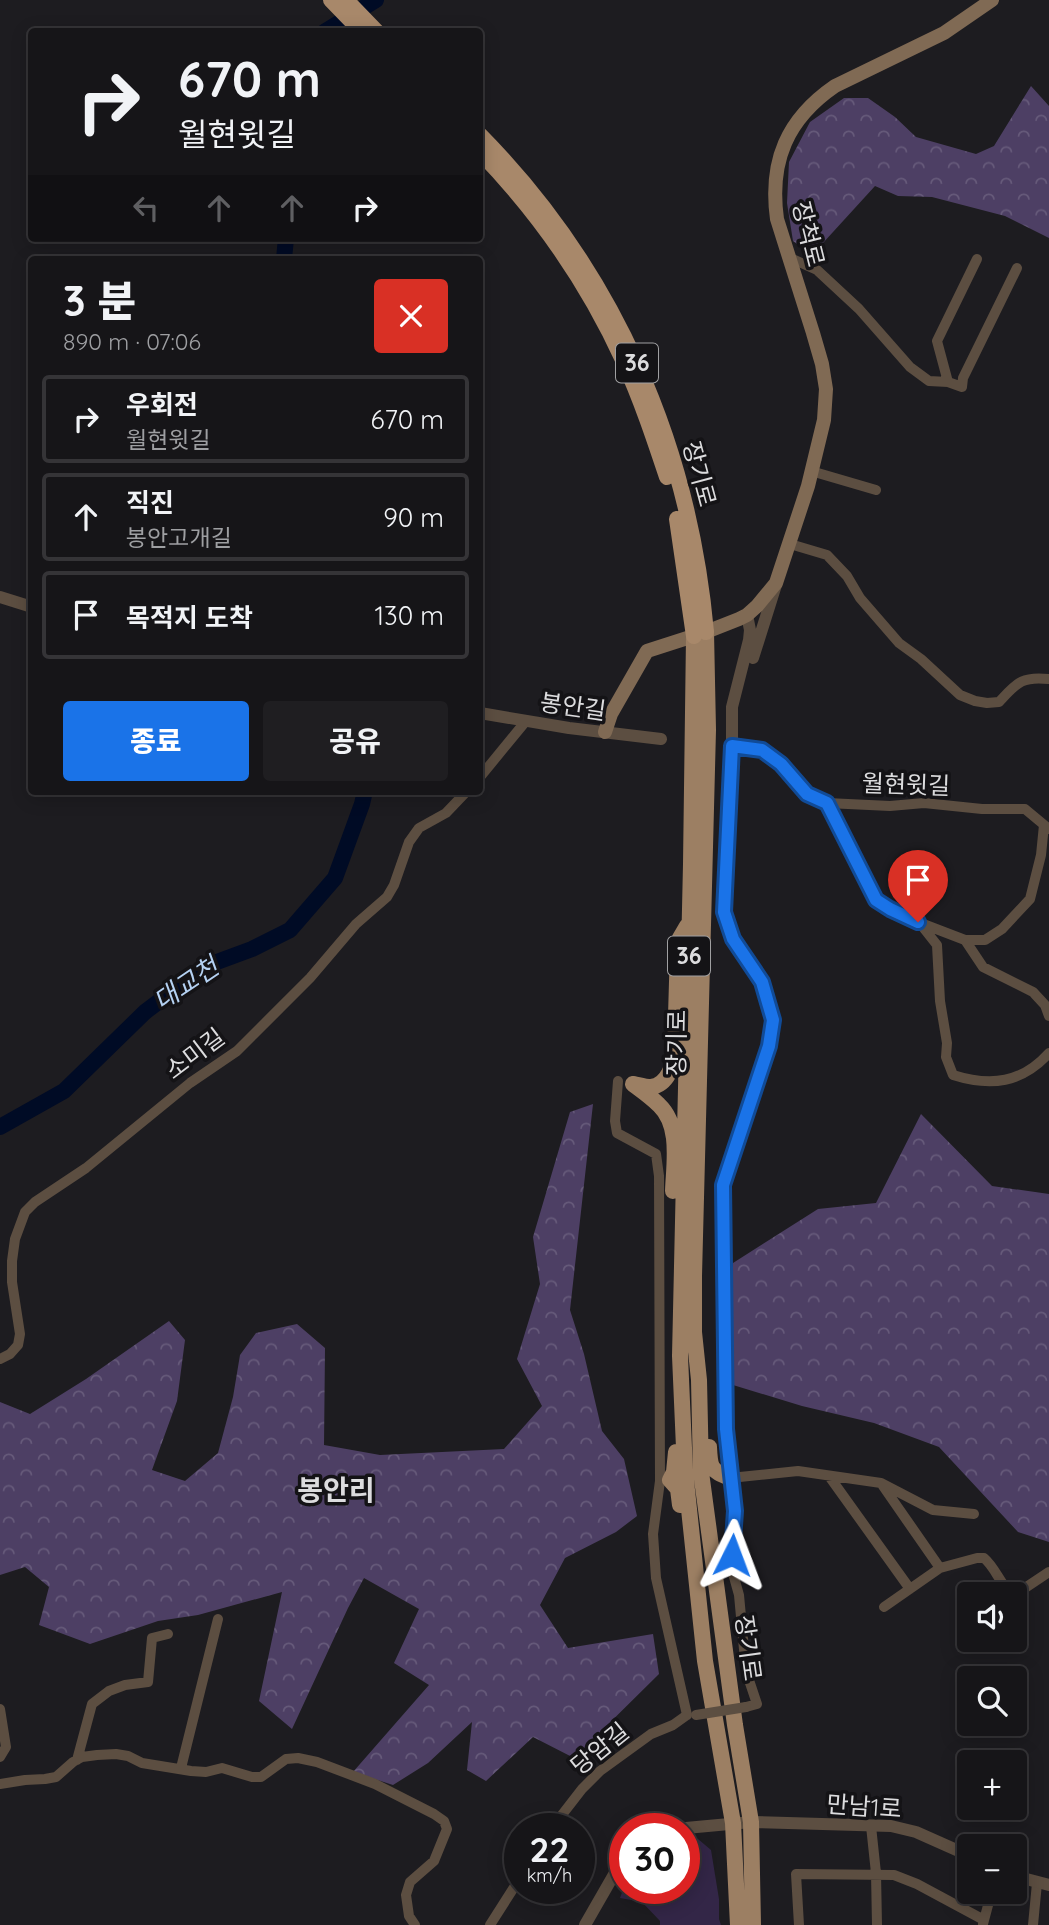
<!DOCTYPE html>
<html lang="ko">
<head>
<meta charset="utf-8">
<style>
  :root { --surface:#161518; --page:#1f1e21; --text:#f1f3f6; --muted:#9e9fa2; --line:#353437; --accent:#1a73e8 }
  body { margin:0; font-family:Quicksand,"Noto Sans KR",sans-serif; background:var(--page); color:var(--text); height:100vh; display:flex; flex-direction:column; font-size:26px; white-space:nowrap }
  * { box-sizing:border-box; margin:0 }
  p { font-size:23px; color:var(--muted) }
  .icon { flex:none; width:38px; height:38px; fill:none; stroke:currentColor; stroke-width:2; stroke-linecap:round; stroke-linejoin:round }
  .map { position:relative; flex:1; overflow:hidden }
  .sheet { position:absolute; left:28px; top:256px; width:455px; height:539px; display:flex; flex-direction:column; background:var(--surface); border-radius:7px; box-shadow:0 4px 18px #0003,0 0 0 2px var(--line) }
  .sheet>* { flex:none }
  .guide { position:absolute; left:28px; top:28px; width:455px; height:214px; border-radius:7px; box-shadow:0 4px 18px #0003,0 0 0 2px var(--line); background:#161518; color:var(--text); overflow:hidden }
  .controls { position:absolute; left:957px; top:1582px; display:grid; gap:14px }
  .controls a { display:grid; place-items:center; width:70px; height:70px; border-radius:7px; background:var(--surface); box-shadow:0 4px 18px #0003,0 0 0 2px var(--line); font-size:35px }
  .speed { position:absolute; left:504px; top:1813px; display:flex; gap:14px; font-size:35px; font-weight:700; text-align:center }
  .speed>* { display:grid; place-content:center; width:91px; height:91px; border-radius:50%; background:var(--surface); box-shadow:0 4px 18px #0003,0 0 0 2px var(--line); line-height:1 }
  .speed small { font-size:18px; font-weight:400 }
  .speed .limit { border:10px solid #d22; background:#fff; color:#111 }
  .pin { position:absolute; display:grid; place-items:center; width:60px; height:60px; color:#fff; margin:-72px -30px; border-radius:50% 50% 50% 0; rotate:-45deg; box-shadow:0 0 7px #0007 }
  .pin .icon { rotate:45deg }
  .me { position:absolute; width:77px; margin:-38px; rotate:3deg; stroke-linejoin:round; filter:drop-shadow(0 0 5px #0008) }
  .turn { display:flex; align-items:center; gap:24px; height:147px; padding:0 35px; font-size:32px }
  .turn .icon { width:91px; height:91px; stroke-width:2.5 }
  .turn b { display:block; font-size:49px; line-height:60px }
  .lanes { display:flex; align-items:center; height:66px; padding:0 35px; background:#0003; justify-content:center; gap:35px; direction:ltr }
  .lanes .off { opacity:.35 }
  .round { display:grid; place-items:center; flex:none; width:74px; height:74px; border-radius:7px; background:var(--page) }
  .overview { display:flex; align-items:center; justify-content:space-between; height:119px; padding:0 35px }
  h1 { font-size:42px; font-weight:800; line-height:52px }
  .cta { display:flex; gap:14px; margin-top:auto; padding:14px 35px }
  .cta a { flex:1; height:80px; border-radius:7px; background:var(--accent); color:#fff; font-size:28px; font-weight:800; line-height:80px; text-align:center }
  .cta a+a { background:var(--page); color:var(--text) }
  ul { padding:0; list-style:none }
  li { display:flex; align-items:center; gap:21px; height:88px; margin:0 14px 10px; padding:0 21px; border:4px solid var(--line); border-radius:7px }
  li div { flex:1 }
  li b { display:block; font-size:26px }
  li em { font-style:normal }
  .map>svg:first-child { display:block }
</style>
</head>
<body>
<div class="map">
<svg width="1049" height="1925" viewBox="0 0 1049 1925">
  <defs>
    <pattern id="forest-crowns" width="20" height="18" patternUnits="userSpaceOnUse" patternTransform="scale(1.75)"><rect width="20" height="18" fill="#4d3f64"/><path d="M2 6a3 3 0 1 1 6 0M12 15a3 3 0 1 1 6 0" fill="none" stroke="#665a7a"/></pattern>
  </defs>
  <rect width="100%" height="100%" fill="#1d1c20"/>
  <path fill="url(#forest-crowns)" d="M1031,86L1049,106V238L1005,216L932,197L898,196L875,186L812,255L793,241L787,203L789,162L810,122L844,98H868L895,117L916,137L976,154L994,146Z
    M593,1104L570,1310L584,1354L602,1431L624,1459L637,1516L616,1532L565,1558L540,1605L568,1648L653,1634L659,1674L574,1758L533,1737L486,1781L467,1770L472,1722L428,1763L393,1785L353,1772L429,1685L394,1663L419,1609L364,1578L348,1608L292,1729L259,1701L282,1592L198,1615L158,1621L90,1644L39,1625L49,1587L25,1567L0,1575V1402L30,1414L86,1379L169,1321L185,1340L177,1401L152,1470L185,1481L218,1453L233,1397L240,1355L256,1333L297,1324L325,1348L324,1445L380,1455L504,1449L542,1406L517,1359L540,1284L533,1237L570,1112Z
    M921,1114L992,1186L1049,1194V1542L1018,1532L939,1447L874,1423L802,1406L733,1385V1263L818,1209L876,1203Z"/>
  <path fill="#332647" d="M698,1839L711,1850L719,1899V1919L721,1925H660V1921L642,1902L620,1898L625,1884V1888H684V1840Z"/>
  <g fill="none" stroke-linecap="round" stroke-linejoin="round">
    <path stroke="#000b25" stroke-width="16" d="M324,32L376,0
      M284,259L286,238
      M0,1127L64,1091L145,1012L206,966L252,949L290,930L335,878L362,804L365,791"/>
    <path stroke="#5c4e41" stroke-width="10" d="M788,257L817,270L859,309L910,367L929,381L948,382L962,387L963,378L1017,268
      M948,382L937,341L977,259
      M811,471L876,490
      M790,544L827,555L847,576L860,598L899,643L921,659L960,695L975,701L987,703L999,702C1017,683 1021,676 1049,679
      M480,777L526,721
      M827,803L876,900L890,909L918,922L965,940L983,967L1033,992L1045,1005L1049,1016
      M922,926L937,945L940,1001L947,1043L946,1057L953,1075C991,1087 1022,1083 1049,1053
      M965,940H985L1002,929L1030,899L1041,855L1044,825
      M618,1081L615,1121L617,1133L656,1154L659,1176L660,1481
      M0,1359L10,1354L18,1345L20,1334L12,1282V1261L15,1239L25,1212L35,1202L86,1168L190,1083L237,1051L310,978L356,924L387,897L394,885L409,842L419,828L446,813L467,791
      M829,1476L910,1589
      M730,1478L798,1471L881,1483L933,1510L974,1514
      M666,1480L660,1481L653,1534L656,1578L687,1715
      M883,1486L940,1568L977,1558H984C996,1568 1000,1585 1012,1594L1019,1592L1049,1572
      M884,1607L940,1568
      M746,1707L757,1704L746,1671L739,1595L732,1570V1540L735,1511L726,1428L723,1185L769,1046L773,1020L762,982L733,939L724,912L732,746L762,750L781,764L807,794L827,803L890,806L924,803L982,809H1025L1049,829
      M0,1709L6,1747L0,1757
      M77,1760L92,1704L109,1691L125,1685L148,1682L152,1638L168,1634
      M181,1768L218,1619
      M0,1784L25,1780L45,1779L56,1777L73,1762L82,1757L97,1755L116,1754L128,1756L142,1763L191,1771L206,1772L222,1768L252,1777H261L286,1759L298,1758L317,1762L375,1784L434,1814L444,1821L447,1829L434,1861L410,1882L406,1895L409,1916L415,1925
      M871,1826L876,1873L877,1925
      M551,1829L582,1789L600,1771L651,1734L673,1725L687,1715
      M983,1924L991,1894
      M490,1925L520,1878
      M799,1925L796,1874L894,1875L917,1884L984,1920
      M1033,1925L1037,1883"/>
    <path stroke="#5c4e41" stroke-width="12" d="M0,597L32,607
      M753,658L776,585
      M480,713L569,728L661,739
      M732,746V707L749,640L750,630L747,615
      M675,1829L751,1822L891,1826L916,1832L970,1856
      M1015,1876L1049,1885
      M585,1925L616,1871L625,1861"/>
    <path stroke="#806a54" stroke-width="14" d="M605,732L611,714L647,651L706,632L739,619L747,615L757,606L776,583L808,486L824,420L826,389L822,364L813,333L777,219C769,161 787,119 835,86L944,33L992,0"/>
    <path stroke="#9c7f63" stroke-width="16" d="M706,632L708,730L694,1276V1332L699,1380L701,1472L735,1725L751,1822L753,1925
      M694,636L691,864L680,1356L685,1471L705,1661L733,1823L738,1925
      M633,1084C641,1090 651,1097 659,1105C681,1126 674,1163 673,1191
      M634,1084C639,1085 646,1087 651,1087C668,1085 674,1064 675,1051L678,947L680,938L687,926
      M709,1447C710,1468 710,1470 730,1478
      M676,1452L674,1472L670,1480L678,1489L680,1505"/>
    <path stroke="#a8886a" stroke-width="16" d="M331,0L362,32
      M346,0L377,32
      M480,135C613,270 689,443 706,632
      M480,152C539,213 589,285 624,362C641,399 654,438 667,477
      M677,519L694,636"/>
    <path stroke="#5c4e41" stroke-width="10" d="M696,1715L746,1707"/>
  </g>
  <g fill="none" stroke-linecap="round" stroke-linejoin="round">
    <g stroke="#114b97" stroke-width="18">
      <path id="route" d="M732,1555L735,1511L726,1429L723,1185L769,1046L773,1020L762,982L733,939L724,912L732,746L762,750L781,764L807,794L827,803L876,900L890,909L918,922"/>
    </g>
    <use href="#route" stroke="#1a73e8" stroke-width="12"/>
  </g>
  <g text-anchor="middle" stroke-width="7" stroke-linejoin="round" paint-order="stroke">
    <g fill="#141316" stroke="#a0a0a2" stroke-width="2">
      <rect x="616" y="343.5" width="42" height="39" rx="5"/>
      <rect x="668" y="936.5" width="42" height="39" rx="5"/>
    </g>
    <g font-size="23" font-weight="bold" fill="#dcdcde">
      <text x="637" y="371">36</text>
      <text x="689" y="964">36</text>
    </g>
    <g font-size="24" fill="#dcdcde" stroke="#141316">
      <text transform="translate(808 234) rotate(76)" y="8">장척로</text>
      <text transform="translate(699 474) rotate(75)" y="8">장기로</text>
      <text transform="translate(573 707) rotate(8)" y="8">봉안길</text>
      <text transform="translate(906 785) rotate(2)" y="8">월현윗길</text>
      <text transform="translate(677 1043) rotate(-89)" y="8">장기로</text>
      <text transform="translate(195 1054) rotate(-37)" y="8">소미길</text>
      <text transform="translate(748 1648) rotate(82)" y="8">장기로</text>
      <text transform="translate(600 1749) rotate(-39)" y="8">당암길</text>
      <text transform="translate(864 1807) rotate(4)" y="8">만남1로</text>
    </g>
    <g font-size="26" font-style="italic" fill="#b5d2f3" stroke="#141316">
      <text transform="translate(186 984) rotate(-34)" y="9">대교천</text>
    </g>
    <g font-size="28" font-weight="bold" fill="#dcdcde" stroke="#141316">
      <text x="336" y="1500">봉안리</text>
    </g>
  </g>
</svg>
<div class="controls">
<a><svg class="icon" aria-label="sound" viewBox="0 0 24 24"><path d="M4 9h4l5-4v14l-5-4H4zM17 9q2 3 0 6"/></svg></a>
<a><svg class="icon" aria-label="search" viewBox="0 0 24 24"><circle cx="10" cy="10" r="6"/><path d="M15 15l6 6"/></svg></a>
<a>+</a>
<a>−</a>
</div>
<div class="speed"><div>22<small>km/h</small></div><div class="limit">30</div></div>
<div class="pin" style="left:918px;top:922px;background:#d93025"><svg class="icon" aria-label="arrive" viewBox="0 0 24 24"><path d="M6 21V4h12l-3 4 3 4H6"/></svg></div>
<svg class="me" style="left:732px;top:1555px" viewBox="-20 -20 40 40"><path d="M0-17L14 15 0 8-14 15z" fill="#1a73e8" stroke="#fff" stroke-width="4"/></svg>
<div class="guide">
<div class="turn"><svg class="icon" aria-label="right" viewBox="0 0 24 24"><path d="M7 20v-9h11M14 6l5 5-5 5"/></svg><div><b>670 m</b>월현윗길</div></div>
<div class="lanes"><svg class="icon off" aria-label="left" viewBox="0 0 24 24"><path d="M17 20v-9H6M10 6l-5 5 5 5"/></svg><svg class="icon off" aria-label="ahead" viewBox="0 0 24 24"><path d="M12 20V5M6 11l6-6 6 6"/></svg><svg class="icon off" aria-label="ahead" viewBox="0 0 24 24"><path d="M12 20V5M6 11l6-6 6 6"/></svg><svg class="icon" aria-label="right" viewBox="0 0 24 24"><path d="M7 20v-9h11M14 6l5 5-5 5"/></svg></div>
</div>
<section class="sheet">
<div class="overview"><div><h1>3 분</h1><p>890 m · 07:06</p></div><a class="round" style="background:#d93025;color:#fff"><svg class="icon" aria-label="close" viewBox="0 0 24 24"><path d="M6 6l12 12M18 6L6 18"/></svg></a></div>
<ul>
<li><svg class="icon" aria-label="right" viewBox="0 0 24 24"><path d="M7 20v-9h11M14 6l5 5-5 5"/></svg><div><b>우회전</b><p>월현윗길</p></div><em>670 m</em></li>
<li><svg class="icon" aria-label="ahead" viewBox="0 0 24 24"><path d="M12 20V5M6 11l6-6 6 6"/></svg><div><b>직진</b><p>봉안고개길</p></div><em>90 m</em></li>
<li><svg class="icon" aria-label="arrive" viewBox="0 0 24 24"><path d="M6 21V4h12l-3 4 3 4H6"/></svg><div><b>목적지 도착</b></div><em>130 m</em></li>
</ul>
<div class="cta"><a>종료</a><a>공유</a></div>
</section>
</div>
</body>
</html>
